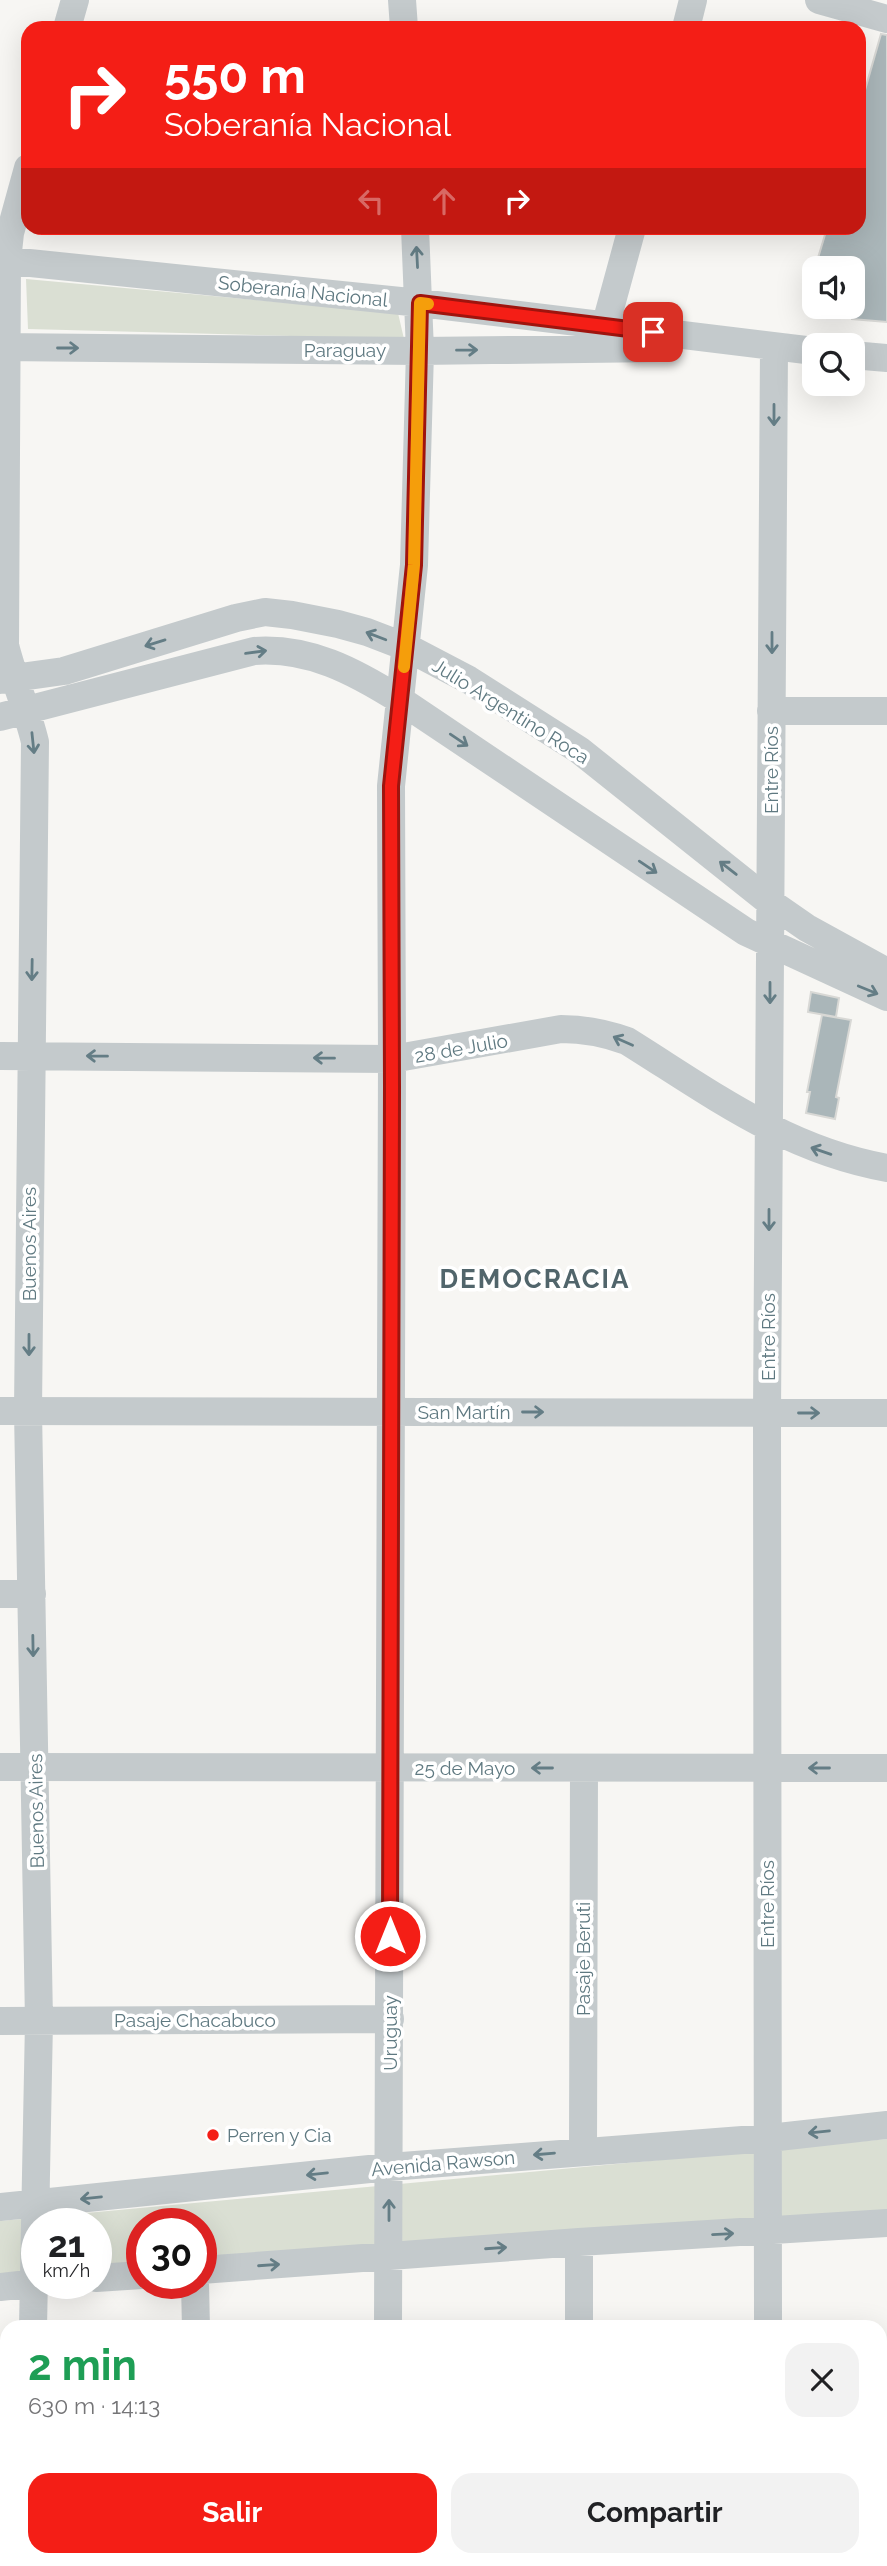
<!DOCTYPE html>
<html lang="es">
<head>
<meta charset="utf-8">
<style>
  :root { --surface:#fff; --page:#f2f2f2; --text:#202124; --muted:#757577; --accent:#f41e16 }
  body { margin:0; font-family:Raleway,sans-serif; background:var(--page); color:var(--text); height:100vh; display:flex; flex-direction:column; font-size:26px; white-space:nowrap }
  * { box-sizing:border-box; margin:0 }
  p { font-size:23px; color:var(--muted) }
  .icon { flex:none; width:38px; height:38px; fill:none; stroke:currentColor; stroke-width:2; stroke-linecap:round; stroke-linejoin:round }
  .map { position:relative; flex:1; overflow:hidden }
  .sheet { position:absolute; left:0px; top:2320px; width:887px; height:247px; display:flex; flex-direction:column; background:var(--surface); border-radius:21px 21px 0 0; box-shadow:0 7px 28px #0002 }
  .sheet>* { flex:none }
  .hud { position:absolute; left:21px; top:21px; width:845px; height:214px; border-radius:21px; box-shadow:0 7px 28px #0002; background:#f41e16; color:#fff; overflow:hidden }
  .fabs { position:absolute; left:802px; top:256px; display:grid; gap:14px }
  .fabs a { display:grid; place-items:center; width:63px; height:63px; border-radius:14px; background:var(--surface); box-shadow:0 7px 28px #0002; font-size:35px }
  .speed { position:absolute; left:21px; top:2208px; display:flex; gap:14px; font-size:35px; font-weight:700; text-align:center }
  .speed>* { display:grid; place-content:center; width:91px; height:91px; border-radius:50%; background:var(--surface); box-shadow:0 7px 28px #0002; line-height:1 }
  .speed small { font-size:18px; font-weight:400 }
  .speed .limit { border:10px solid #d22; background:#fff; color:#111 }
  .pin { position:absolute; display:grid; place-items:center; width:60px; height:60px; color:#fff; margin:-30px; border-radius:14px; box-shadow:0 4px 10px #0006 }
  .me { position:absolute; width:77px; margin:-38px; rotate:0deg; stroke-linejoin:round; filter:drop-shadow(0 0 5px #0008) }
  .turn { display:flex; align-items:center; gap:24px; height:147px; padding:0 28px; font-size:32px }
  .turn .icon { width:91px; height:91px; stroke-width:2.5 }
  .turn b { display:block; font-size:49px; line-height:60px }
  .lanes { display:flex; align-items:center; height:66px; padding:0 28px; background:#0003; justify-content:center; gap:35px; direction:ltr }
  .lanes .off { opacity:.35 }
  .round { display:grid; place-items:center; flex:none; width:74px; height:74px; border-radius:21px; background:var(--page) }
  .overview { display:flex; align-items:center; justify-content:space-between; height:119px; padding:0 28px }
  h1 { font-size:42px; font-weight:700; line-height:52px; color:#1e9e55 }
  .cta { display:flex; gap:14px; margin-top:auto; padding:14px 28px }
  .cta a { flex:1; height:80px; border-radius:21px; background:var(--accent); color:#fff; font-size:28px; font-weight:700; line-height:80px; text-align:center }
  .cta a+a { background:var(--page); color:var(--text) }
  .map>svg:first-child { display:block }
</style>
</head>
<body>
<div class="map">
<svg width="887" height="2566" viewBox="0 0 887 2566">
  <rect width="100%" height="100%" fill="#f7f6f3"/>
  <path fill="#dadfd3" d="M26,279L398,313L404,339L28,329Z
    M887,2139V2212L201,2261V2224H142V2265L96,2269V2224H37V2273L0,2275V2221Z"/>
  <path fill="#aab6b9" stroke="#d8d8d5" stroke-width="2" d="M881,34L887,35V322L852,319V268H815L827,228H859V111Z
    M811,992L839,998L836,1017L808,1012Z
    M822,1015L851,1020L836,1097L839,1098L835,1119L806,1113L810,1092H807Z"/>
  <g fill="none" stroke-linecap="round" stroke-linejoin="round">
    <path stroke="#c4cacc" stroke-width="28" d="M402,0L404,28
      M819,0L887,19
      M67,28L75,0
      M686,28L693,0
      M28,168L10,233L7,261L5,645C13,678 27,708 35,742L28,1411L39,2021L33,2328
      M0,260L420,303L814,351
      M605,327L632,228
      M0,347L420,351L660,348
      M852,355L887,358
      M0,680L64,671L236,618L265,612L292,615L338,624L367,632L406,647L469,680L579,750L771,903L807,928L887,972
      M771,711H887
      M0,717L254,651C309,647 354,671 400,700L746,932L887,997
      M0,1056L392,1059L561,1029C585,1029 605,1033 627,1041C712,1094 786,1150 887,1168
      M0,1411L887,1413
      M0,1594H32
      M0,1767L887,1768
      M0,2021L390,2019
      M583,2150L584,1768
      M0,2207L389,2167L769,2138L887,2125
      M579,2242V2328
      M201,2270L579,2242L887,2223
      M96,2278L142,2275
      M195,2284L196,2328
      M0,2287L37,2283
      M388,2328L392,1059L391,786L414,565L420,351L415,228
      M768,2328L767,1413L774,347
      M880,2467H887
      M33,2560V2566
      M207,2560V2566
      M580,2560V2566
      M385,2566V2560
      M767,2566V2560"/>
  </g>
  <defs><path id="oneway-shaft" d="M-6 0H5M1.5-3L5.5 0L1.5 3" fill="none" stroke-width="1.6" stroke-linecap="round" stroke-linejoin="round" transform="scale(1.75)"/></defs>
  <g stroke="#647d85">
    <use href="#oneway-shaft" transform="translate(417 257) rotate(-93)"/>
    <use href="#oneway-shaft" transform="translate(68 348)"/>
    <use href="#oneway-shaft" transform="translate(467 350) rotate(-1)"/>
    <use href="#oneway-shaft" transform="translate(774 415) rotate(90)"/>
    <use href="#oneway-shaft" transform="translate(376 636) rotate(-159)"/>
    <use href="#oneway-shaft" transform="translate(155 643) rotate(163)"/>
    <use href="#oneway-shaft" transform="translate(772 643) rotate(90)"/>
    <use href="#oneway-shaft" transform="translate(256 652) rotate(-8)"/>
    <use href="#oneway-shaft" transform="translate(459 740) rotate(34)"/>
    <use href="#oneway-shaft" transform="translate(33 743) rotate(84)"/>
    <use href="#oneway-shaft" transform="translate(648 867) rotate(34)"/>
    <use href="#oneway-shaft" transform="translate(728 868) rotate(-142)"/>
    <use href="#oneway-shaft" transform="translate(32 970) rotate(91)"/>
    <use href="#oneway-shaft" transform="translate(868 990) rotate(22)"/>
    <use href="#oneway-shaft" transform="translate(770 993) rotate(90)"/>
    <use href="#oneway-shaft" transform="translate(623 1041) rotate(-156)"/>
    <use href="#oneway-shaft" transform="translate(97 1056) rotate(-179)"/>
    <use href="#oneway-shaft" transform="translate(324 1058) rotate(-179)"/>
    <use href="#oneway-shaft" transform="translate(821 1151) rotate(-161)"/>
    <use href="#oneway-shaft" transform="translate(769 1220) rotate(90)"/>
    <use href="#oneway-shaft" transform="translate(29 1345) rotate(90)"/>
    <use href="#oneway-shaft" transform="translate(533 1412)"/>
    <use href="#oneway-shaft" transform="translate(809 1413)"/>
    <use href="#oneway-shaft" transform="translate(33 1646) rotate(89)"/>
    <use href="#oneway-shaft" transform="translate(542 1768) rotate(-180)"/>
    <use href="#oneway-shaft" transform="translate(819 1768) rotate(-180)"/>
    <use href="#oneway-shaft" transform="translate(819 2132) rotate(174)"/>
    <use href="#oneway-shaft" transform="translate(544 2154) rotate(175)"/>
    <use href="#oneway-shaft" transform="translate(317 2174) rotate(174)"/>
    <use href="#oneway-shaft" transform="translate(91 2198) rotate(174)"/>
    <use href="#oneway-shaft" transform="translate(389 2210) rotate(-90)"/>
    <use href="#oneway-shaft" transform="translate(723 2234) rotate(-3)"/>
    <use href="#oneway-shaft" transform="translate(496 2248) rotate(-4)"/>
    <use href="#oneway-shaft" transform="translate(269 2265) rotate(-4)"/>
  </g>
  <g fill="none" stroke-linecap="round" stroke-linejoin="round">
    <g stroke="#9f140e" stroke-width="18">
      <path id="route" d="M390,1936L392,1086L391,786L414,565L420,303L653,332"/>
    </g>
    <use href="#route" stroke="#f41e16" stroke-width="12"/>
    <path stroke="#f59e0b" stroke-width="12" d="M404,667L414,565L420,303L428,304"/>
  </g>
  <circle fill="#f41e16" stroke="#fff" stroke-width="2.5" cx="213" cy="2135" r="7"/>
  <g text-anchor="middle" stroke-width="7" stroke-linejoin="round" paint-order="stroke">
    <g font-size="19" fill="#5f7981" stroke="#fff">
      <text transform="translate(303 291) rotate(6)" y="7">Soberanía Nacional</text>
      <text x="345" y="357">Paraguay</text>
      <text transform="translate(511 711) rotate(32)" y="7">Julio Argentino Roca</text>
      <text transform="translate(771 770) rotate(-90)" y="7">Entre Ríos</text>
      <text transform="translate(461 1048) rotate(-10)" y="7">28 de Julio</text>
      <text transform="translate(29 1244) rotate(-90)" y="7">Buenos Aires</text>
      <text transform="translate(768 1337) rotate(-90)" y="7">Entre Ríos</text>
      <text x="464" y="1419">San Martín</text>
      <text x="465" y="1775">25 de Mayo</text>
      <text transform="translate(36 1811) rotate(-91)" y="7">Buenos Aires</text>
      <text transform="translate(767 1904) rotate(-90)" y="7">Entre Ríos</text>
      <text transform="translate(583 1959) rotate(-90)" y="7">Pasaje Beruti</text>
      <text x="195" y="2027">Pasaje Chacabuco</text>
      <text transform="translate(390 2033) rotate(-90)" y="7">Uruguay</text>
      <text transform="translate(443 2163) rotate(-5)" y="7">Avenida Rawson</text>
    </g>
    <g font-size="19" fill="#5f7981" stroke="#fff" text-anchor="start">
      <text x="227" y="2142">Perren y Cia</text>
    </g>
    <g font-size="26" font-weight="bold" letter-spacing="2" fill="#51656b" stroke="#fff">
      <text x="535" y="1288">DEMOCRACIA</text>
    </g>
  </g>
</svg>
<div class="fabs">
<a><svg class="icon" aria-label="sound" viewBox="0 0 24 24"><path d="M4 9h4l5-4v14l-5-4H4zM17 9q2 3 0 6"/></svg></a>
<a><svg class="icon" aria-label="search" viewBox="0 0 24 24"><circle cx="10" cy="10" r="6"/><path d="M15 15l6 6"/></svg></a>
</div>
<div class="speed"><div>21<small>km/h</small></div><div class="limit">30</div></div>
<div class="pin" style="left:653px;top:332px;background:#d93025"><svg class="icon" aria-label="arrive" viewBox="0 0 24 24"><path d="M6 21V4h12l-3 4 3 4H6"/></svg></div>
<svg class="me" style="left:390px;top:1936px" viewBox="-20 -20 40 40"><circle r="17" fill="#f41e16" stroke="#fff" stroke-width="3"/><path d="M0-11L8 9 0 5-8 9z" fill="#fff"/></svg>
<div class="hud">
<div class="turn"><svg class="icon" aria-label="right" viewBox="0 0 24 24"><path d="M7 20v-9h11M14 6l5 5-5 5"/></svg><div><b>550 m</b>Soberanía Nacional</div></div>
<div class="lanes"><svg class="icon off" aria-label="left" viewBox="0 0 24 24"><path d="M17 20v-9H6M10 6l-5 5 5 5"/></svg><svg class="icon off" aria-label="ahead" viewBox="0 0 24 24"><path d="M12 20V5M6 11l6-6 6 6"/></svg><svg class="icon" aria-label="right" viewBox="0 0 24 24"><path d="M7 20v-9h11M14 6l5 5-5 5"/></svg></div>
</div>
<section class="sheet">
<div class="overview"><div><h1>2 min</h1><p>630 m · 14:13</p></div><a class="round"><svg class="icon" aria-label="close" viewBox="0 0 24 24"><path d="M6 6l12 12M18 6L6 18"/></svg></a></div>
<div class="cta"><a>Salir</a><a>Compartir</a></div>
</section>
</div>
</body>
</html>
